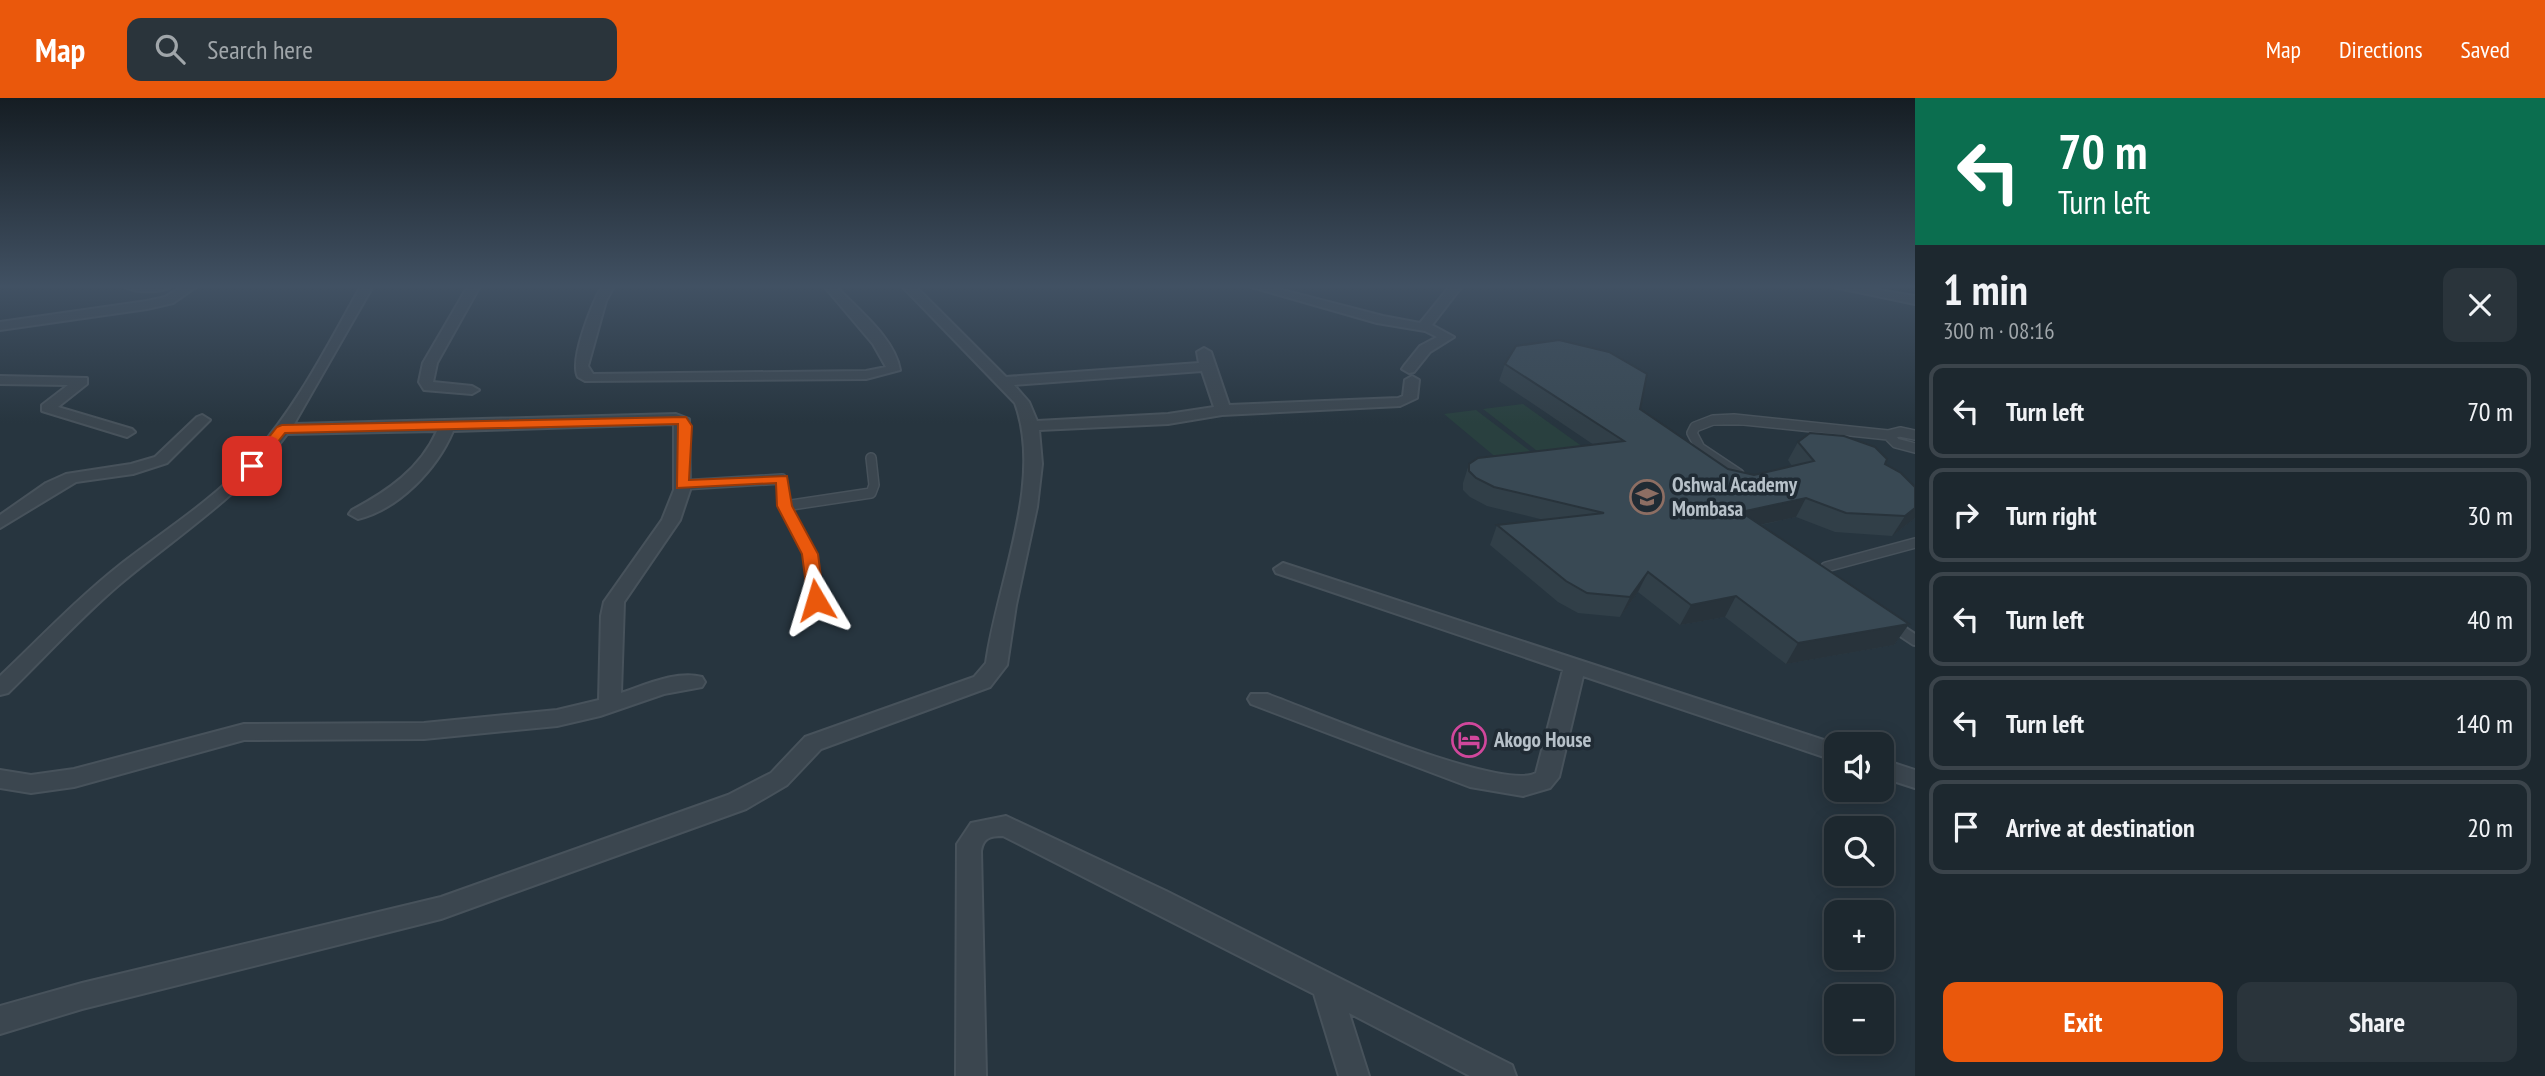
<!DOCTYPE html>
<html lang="en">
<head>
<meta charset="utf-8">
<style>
  :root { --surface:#1d282f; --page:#2a343b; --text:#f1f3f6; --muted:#a0a6aa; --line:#3b444b; --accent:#ea580c }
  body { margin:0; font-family:"PT Sans Narrow",sans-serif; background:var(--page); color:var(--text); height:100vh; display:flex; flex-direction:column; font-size:26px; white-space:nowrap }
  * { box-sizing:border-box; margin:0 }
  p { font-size:23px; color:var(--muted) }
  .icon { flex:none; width:38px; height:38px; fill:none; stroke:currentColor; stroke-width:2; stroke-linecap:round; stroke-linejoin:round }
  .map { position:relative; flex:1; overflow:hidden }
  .drawer { display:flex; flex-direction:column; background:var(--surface); width:630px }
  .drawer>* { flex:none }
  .hud { background:#0b6e4f; color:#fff; overflow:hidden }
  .buttons { position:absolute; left:1824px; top:634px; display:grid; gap:14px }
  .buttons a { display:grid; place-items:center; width:70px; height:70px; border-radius:14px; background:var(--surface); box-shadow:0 4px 18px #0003,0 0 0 2px var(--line); font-size:35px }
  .pin { position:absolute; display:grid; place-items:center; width:60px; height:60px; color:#fff; margin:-30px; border-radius:14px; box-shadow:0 4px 10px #0006 }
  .me { position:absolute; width:77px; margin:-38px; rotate:353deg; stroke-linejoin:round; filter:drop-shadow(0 0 5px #0008) }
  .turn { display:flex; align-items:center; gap:24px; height:147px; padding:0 28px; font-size:32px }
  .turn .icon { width:91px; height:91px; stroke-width:2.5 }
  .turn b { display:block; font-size:49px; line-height:60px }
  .round { display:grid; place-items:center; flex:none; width:74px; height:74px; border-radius:14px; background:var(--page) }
  .summary { display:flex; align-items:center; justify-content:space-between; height:119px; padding:0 28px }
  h1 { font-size:42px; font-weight:700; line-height:52px }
  .action { display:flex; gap:14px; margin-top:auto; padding:14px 28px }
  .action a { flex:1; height:80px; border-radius:14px; background:var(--accent); color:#fff; font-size:28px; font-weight:700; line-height:80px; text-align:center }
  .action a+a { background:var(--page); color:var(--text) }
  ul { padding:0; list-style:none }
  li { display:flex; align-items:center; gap:21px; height:94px; margin:0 14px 10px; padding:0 14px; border:4px solid var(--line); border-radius:14px }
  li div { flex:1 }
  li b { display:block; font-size:26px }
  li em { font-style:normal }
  header { display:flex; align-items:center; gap:42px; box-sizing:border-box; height:98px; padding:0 35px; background:var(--accent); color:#fff }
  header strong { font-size:33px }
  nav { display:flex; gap:38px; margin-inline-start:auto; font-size:24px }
  .search { width:490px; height:63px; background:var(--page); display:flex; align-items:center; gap:18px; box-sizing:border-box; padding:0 24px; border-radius:14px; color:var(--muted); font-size:26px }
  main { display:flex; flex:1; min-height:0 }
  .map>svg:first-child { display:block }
</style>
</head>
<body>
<header>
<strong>Map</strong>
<div class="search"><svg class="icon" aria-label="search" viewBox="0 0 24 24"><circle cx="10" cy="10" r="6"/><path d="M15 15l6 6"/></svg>Search here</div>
<nav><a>Map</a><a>Directions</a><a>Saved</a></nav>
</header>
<main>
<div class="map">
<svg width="1915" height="978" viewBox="0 0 1915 978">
  <rect width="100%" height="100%" fill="#27353f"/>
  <path fill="#29403f" d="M1523,306L1583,349L1541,356L1483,311Z
    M1476,312L1534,356L1498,361L1444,316Z"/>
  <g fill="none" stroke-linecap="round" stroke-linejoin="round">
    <g stroke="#47525b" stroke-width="10">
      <path id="service-far2" d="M1711,323H1750"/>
    </g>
    <g stroke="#47525b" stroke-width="12">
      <path id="service-far1" d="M1915,337L1900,334L1888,337L1896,345L1915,350
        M1739,376L1700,350L1692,335L1695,329L1713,322L1734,321L1888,337
        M682,387L782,381L785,408L810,456L815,492
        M785,408L871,395L874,387L871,360
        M1825,480L1826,469L1915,445"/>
    </g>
    <g stroke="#47525b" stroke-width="14">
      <path id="service" d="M809,521L816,502L815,491
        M1894,528L1915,542"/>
    </g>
    <g stroke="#47525b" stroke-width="4">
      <path id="minor" d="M124,188H172C162,195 134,195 124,188Z
        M183,188H197L173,205L147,211L0,232V224L147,203L165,199Z
        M361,188H373L294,326L676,316L689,321L690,392L680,422L624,504L621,595C645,587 677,572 702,579L705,584L702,589L664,596L600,618L557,628L424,641L244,642L74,689L31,695L0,690V672L31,677L74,671L244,626L424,625L557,612L599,602L601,518L604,504L662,422L674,392V326L453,333C437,371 399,411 358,421L349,416L352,412C388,393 420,371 437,333L287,336C241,398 178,437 120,486C80,520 45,559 8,595L0,597V578C40,540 78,500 121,466C165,432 212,403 249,362C296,311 327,248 361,188Z
        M468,188H480L437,265L433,284L472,288L479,292L472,296L424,292L419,284L423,265Z
        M602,188H614L606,203L588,268L593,276L866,273L886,269L873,246L824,188H836C857,211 895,240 900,272L866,281L585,283L578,279C569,262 592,206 602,188Z
        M902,188H915L1006,279L1199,265L1197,254L1204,250L1211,254L1229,307L1398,300L1403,298L1405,282L1412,278L1419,282L1417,300L1400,308L1222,317L1168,326L1039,332L1042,366L1037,409L1016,507L1007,567L990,589L821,651L787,687L746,711L441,821L82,911L0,936V908L82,885L441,799L728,697L771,675L805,639L974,579L986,565C997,484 1044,384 1015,305ZM1202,273L1214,309L1168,316L1037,323L1029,304L1014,287Z
        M1248,188H1267L1383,218L1420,225L1450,188H1462L1432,227L1454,239L1430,254L1414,274L1409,275L1402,271L1404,268L1420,248L1437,239L1425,233L1377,225Z
        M1829,188H1855L1915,198V206Z
        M0,278L87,280V286L58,309L132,331L135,334L127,339L42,313V307L68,287L0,286Z
        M202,317L210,322L167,365L133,376L76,384L0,430V417L46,385L66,376L131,366L155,359L197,319Z
        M1283,465L1836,646V663L1583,578L1559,679L1550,690L1523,698L1470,689L1251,606L1248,601L1251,596H1267C1311,612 1503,694 1536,675L1563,572L1276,475L1274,471Z
        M1881,661L1915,672V690L1881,679Z
        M1006,718L1166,793L1512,967L1516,978H1470L1349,915L1369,978H1339L1314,896L1003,738C990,738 983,740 981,753L986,978H956L957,746L971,725Z"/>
    </g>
    <use href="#service-far2" stroke="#3b464f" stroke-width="7"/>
    <use href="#service-far1" stroke="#3b464f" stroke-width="9"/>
    <use href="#service" stroke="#3b464f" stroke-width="10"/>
    <use href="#minor" fill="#3b464f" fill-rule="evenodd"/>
  </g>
  <path fill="#313f48" d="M1505,266L1640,311L1728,371L1754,377L1792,368L1788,362L1798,344L1885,366L1915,389V420L1892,438L1835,434L1796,419L1761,427L1909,526L1894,547L1786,566L1725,519L1680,527L1638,494L1620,519L1578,515L1558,504L1490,447L1497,427L1544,422L1487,408L1470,399L1463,392V385L1469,366L1594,347L1499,283Z"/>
  <path fill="#28333b" d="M1806,400L1796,419L1731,433L1741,414Z
    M1915,410V420L1892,438L1905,418Z
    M1648,474L1638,494L1620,519L1630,499Z
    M1736,498L1725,519L1680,527L1691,507Z
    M1909,526L1894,547L1786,566L1798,545Z"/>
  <path fill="#394954" stroke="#28333b" stroke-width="2" d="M1559,242L1609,254L1647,276L1640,311L1728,371L1754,377L1814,363L1798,344L1810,335L1844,338L1875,349L1887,361L1885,366L1901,375L1915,389V410L1905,418L1846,415L1806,400L1741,414L1909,526L1798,545L1736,498L1691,507L1648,474L1630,499L1587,495L1566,483L1497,427L1604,415L1494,389L1476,380L1469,373V366L1478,360L1624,343L1505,266L1516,248Z"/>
  <linearGradient id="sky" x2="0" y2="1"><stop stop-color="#151d23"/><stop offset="0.58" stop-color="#415163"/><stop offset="1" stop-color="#415163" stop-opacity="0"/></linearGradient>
  <rect width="1915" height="325" fill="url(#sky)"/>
  <path fill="#ea580c" stroke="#983908" stroke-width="2" d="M686,319L692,328L689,382L787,378L792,408L818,456L824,502L822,505L816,507L808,502L802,456L777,408L776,385L677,390L678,326L285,335L257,370L246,368L277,329L282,327Z"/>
  <defs>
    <g id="school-ring" transform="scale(1.75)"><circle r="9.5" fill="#202b34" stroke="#8d6e63" stroke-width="1.5"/><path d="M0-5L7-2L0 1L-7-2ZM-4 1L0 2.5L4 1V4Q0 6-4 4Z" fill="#8d6e63"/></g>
    <g id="hotel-ring" transform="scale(1.75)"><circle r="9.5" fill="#202b34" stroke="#d1479c" stroke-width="1.5"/><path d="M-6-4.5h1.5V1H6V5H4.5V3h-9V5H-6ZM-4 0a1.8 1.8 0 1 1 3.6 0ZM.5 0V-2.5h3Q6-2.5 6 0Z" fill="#d1479c"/></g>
  </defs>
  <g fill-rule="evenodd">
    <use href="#school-ring" x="1647" y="399"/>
    <use href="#hotel-ring" x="1469" y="642"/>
  </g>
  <g text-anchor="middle" stroke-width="7" stroke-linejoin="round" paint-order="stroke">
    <g font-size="21" font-weight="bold" fill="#b7c1c9" stroke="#202b34" text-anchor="start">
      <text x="1672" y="394">Oshwal Academy<tspan x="1672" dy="24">Mombasa</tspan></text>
      <text x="1494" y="649">Akogo House</text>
    </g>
  </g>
</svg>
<div class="buttons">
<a><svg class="icon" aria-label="sound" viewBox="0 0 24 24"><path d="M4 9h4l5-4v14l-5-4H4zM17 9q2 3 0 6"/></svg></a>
<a><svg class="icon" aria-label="search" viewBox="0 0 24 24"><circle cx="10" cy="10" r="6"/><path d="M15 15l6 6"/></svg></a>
<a>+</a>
<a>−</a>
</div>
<div class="pin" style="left:252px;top:368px;background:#d93025"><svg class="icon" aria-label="arrive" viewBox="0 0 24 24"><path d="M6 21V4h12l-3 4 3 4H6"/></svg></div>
<svg class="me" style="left:816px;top:502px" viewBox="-20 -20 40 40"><path d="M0-17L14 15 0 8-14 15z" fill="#ea580c" stroke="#fff" stroke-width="4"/></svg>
</div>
<section class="drawer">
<div class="hud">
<div class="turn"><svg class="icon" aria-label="left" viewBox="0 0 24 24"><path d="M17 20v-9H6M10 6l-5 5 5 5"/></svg><div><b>70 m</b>Turn left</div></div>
</div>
<div class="summary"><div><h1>1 min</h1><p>300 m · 08:16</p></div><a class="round"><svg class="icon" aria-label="close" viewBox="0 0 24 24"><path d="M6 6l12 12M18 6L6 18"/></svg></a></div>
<ul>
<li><svg class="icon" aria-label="left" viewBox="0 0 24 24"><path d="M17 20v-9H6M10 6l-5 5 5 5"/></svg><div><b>Turn left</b></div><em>70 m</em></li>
<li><svg class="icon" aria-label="right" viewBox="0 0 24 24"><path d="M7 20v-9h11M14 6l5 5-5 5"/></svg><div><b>Turn right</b></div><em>30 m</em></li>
<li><svg class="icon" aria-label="left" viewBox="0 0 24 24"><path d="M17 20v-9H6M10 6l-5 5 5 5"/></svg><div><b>Turn left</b></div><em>40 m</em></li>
<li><svg class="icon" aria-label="left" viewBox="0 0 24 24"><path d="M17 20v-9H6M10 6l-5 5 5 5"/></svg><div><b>Turn left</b></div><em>140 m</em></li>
<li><svg class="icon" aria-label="arrive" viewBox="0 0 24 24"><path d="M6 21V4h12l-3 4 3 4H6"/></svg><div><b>Arrive at destination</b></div><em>20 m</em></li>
</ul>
<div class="action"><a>Exit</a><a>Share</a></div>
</section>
</main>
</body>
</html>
